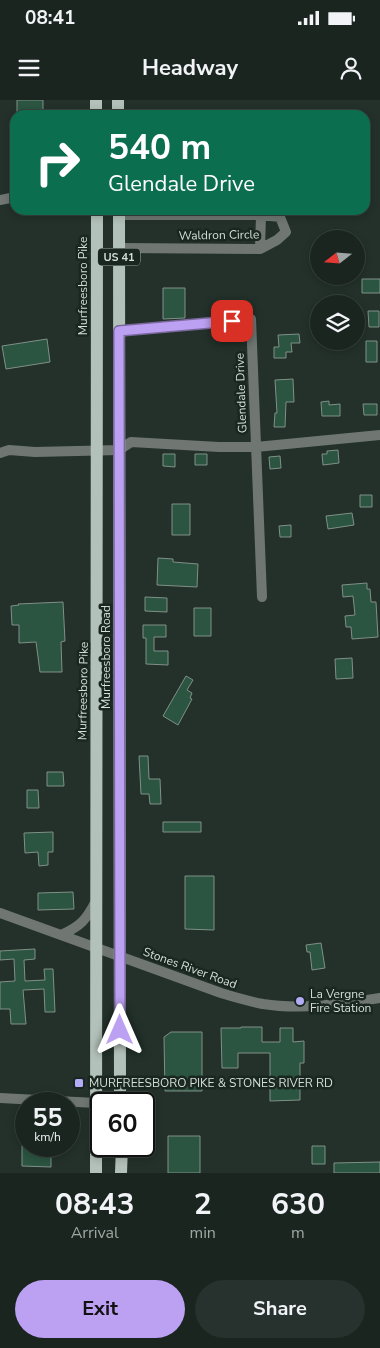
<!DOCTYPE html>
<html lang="en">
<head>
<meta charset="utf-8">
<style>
  :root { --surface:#1a2520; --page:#27312d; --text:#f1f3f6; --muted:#9fa5a5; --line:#38423e; --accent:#bca0f2 }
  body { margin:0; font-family:"Nunito Sans",sans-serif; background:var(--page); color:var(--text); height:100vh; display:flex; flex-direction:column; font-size:19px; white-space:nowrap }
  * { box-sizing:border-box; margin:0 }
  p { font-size:16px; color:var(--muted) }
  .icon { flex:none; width:28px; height:28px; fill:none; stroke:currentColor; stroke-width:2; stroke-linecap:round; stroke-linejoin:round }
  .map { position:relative; height:1073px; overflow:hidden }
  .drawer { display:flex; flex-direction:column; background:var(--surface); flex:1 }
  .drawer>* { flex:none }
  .guide { position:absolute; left:10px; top:10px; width:360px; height:105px; border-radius:15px; box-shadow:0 2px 8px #0003,0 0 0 1px var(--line); background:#0b6e4f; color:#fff; overflow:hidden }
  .needle { width:32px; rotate:253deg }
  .tools { position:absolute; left:310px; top:130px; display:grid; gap:10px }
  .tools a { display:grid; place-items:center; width:55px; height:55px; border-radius:50%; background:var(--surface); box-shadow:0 2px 8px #0003,0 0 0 1px var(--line); font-size:25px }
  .speed { position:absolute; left:15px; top:992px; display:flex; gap:10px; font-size:25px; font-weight:700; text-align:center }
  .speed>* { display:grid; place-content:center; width:65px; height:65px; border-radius:50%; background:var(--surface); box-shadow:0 2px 8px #0003,0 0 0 1px var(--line); line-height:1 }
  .speed small { font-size:12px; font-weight:400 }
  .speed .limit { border:2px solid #111; border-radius:8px; background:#fff; color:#111 }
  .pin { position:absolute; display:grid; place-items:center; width:42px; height:42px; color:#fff; margin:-21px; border-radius:10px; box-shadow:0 2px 8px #0006 }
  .me { position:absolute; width:55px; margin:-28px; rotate:0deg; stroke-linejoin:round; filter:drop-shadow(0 0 4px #0008) }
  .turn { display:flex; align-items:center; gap:18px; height:105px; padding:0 15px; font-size:22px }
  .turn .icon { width:65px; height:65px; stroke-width:2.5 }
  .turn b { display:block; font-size:35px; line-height:42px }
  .eta { display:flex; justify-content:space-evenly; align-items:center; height:85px; text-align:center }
  .eta b { font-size:30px; font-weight:700; line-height:35px }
  .cta { display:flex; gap:10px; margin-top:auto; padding:10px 15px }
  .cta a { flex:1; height:58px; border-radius:30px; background:var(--accent); color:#111; font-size:20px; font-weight:700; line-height:58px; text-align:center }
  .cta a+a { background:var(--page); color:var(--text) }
  .status { display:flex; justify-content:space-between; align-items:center; height:35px; padding:0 25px; background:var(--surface); direction:ltr }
  .status svg { height:14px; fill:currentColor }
  header { display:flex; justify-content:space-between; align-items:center; height:65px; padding:0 15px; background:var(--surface); font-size:22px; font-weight:700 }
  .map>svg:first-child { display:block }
</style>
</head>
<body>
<div class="status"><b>08:41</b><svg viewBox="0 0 49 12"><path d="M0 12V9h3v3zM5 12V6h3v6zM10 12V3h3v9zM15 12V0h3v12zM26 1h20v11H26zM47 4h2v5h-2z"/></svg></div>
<header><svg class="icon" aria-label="menu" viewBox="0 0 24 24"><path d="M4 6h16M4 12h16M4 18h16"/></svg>Headway<svg class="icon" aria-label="person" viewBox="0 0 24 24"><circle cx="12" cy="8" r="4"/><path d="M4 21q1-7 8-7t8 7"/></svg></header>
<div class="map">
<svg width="380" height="1073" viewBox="0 0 380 1073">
  <rect width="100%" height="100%" fill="#23312a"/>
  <path fill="#2b5441" stroke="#809088" d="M17,0H43V15H17Z
    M362,179H380V193H362Z
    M163,188H185V218L163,219Z
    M368,211H379V227H369Z
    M299,234L300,243H291L292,252H286V258H274V247H279L278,235Z
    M47,239L50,262L6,269L2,246Z
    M366,241H377V262H366Z
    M293,279L294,302H286L285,327H274L275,313H277L275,280Z
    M329,301V305L340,304V316H322L321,302Z
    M363,304H377V315H364Z
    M338,350L339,363L323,365L322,354H327V351Z
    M163,354H175V367L163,366Z
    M195,354H207V365H195Z
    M280,356L281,368L270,369L269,357Z
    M360,395H372V407H360Z
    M172,404H190V435H172Z
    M352,413L354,425L328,429L326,416Z
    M291,425V437H280L279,426Z
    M158,458L173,459V462L198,464L197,487L157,485Z
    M367,483V489H370L371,502H376L378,537L352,539L351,527H346L345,516L355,515L353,496L343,497L342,485Z
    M145,497L167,498V512L145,511Z
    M63,502L65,541L61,542L62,572H40L36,542L19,543V525H12L11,506L19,505L18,504Z
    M194,508H211V536H194Z
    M143,525H166V537H154V551H168V565L146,564V538H143Z
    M352,558L353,578L336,579L335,559Z
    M186,576L193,580L187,590L192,593L190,598L192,599L178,625L163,616Z
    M139,656H148L149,679H160L161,704H150L149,694H141Z
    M47,672H63L64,686H47Z
    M27,690H38L39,708H27Z
    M163,722H201V732H163Z
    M53,732V752H48V765L39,766L38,752L25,753L24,733Z
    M185,776H214V830L185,829Z
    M73,792L74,809L38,810V793Z
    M321,843L325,868L312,870L310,852H307L306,845Z
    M35,849V859L24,860L25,881L45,880L44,869H53L55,912H45L44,889L23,890L26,924H11L10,909H0V882L15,881L14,859L0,860V851Z
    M241,927H262V942H280V928H293V942L304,941V963H300V1000L270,1001V953H238V968H222L221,928H241Z
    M171,932H202V991H165L164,937Z
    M168,1036H200V1073H168Z
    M22,1046H51V1067L22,1066Z
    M312,1046H325V1064H312Z
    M380,1062V1073H334V1063Z"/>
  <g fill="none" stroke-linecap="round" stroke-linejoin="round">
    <path stroke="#707773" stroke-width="10" d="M0,100L15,97
      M119,115H261L280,117L286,132L277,140L260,149L120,148
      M260,149L261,115
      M119,231L251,219L262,497
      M0,353L9,350L35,352L119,350L131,342L219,347H256L380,335
      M0,813L221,893C234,897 248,901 263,904C300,910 343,904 380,898
      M61,835C81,826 86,820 96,801
      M0,998L96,1003"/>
    <path stroke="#b2c1b9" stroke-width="12" d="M96,0V15
      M118,0V15
      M119,110L120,1004
      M96,1073L97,110
      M121,1073L122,1046"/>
  </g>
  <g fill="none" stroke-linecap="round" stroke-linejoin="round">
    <g stroke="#7a689d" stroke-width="12">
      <path id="route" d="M120,930L119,231L232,221"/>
    </g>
    <use href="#route" stroke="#bca0f2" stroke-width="9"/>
  </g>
  <g fill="#b5acf8" stroke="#192720" stroke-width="2">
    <circle cx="300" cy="901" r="5"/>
    <rect x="74" y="978" width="10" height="10" rx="2.5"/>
  </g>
  <g text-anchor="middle" stroke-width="5" stroke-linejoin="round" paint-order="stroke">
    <rect fill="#192720" stroke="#9da7a2" stroke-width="1" x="98" y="148.5" width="42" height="17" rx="4"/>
    <g font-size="11" font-weight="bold" fill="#d5ded9">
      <text x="119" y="161">US 41</text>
    </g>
    <g font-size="12" fill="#d5ded9" stroke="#192720">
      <text transform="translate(219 135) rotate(-1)" y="4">Waldron Circle</text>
      <text transform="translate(83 186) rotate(-90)" y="4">Murfreesboro Pike</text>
      <text transform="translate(241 293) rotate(-92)" y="4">Glendale Drive</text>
      <text transform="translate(106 557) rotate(-90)" y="4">Murfreesboro Road</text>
      <text transform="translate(83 591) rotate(-89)" y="4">Murfreesboro Pike</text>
      <text transform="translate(190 868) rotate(20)" y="4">Stones River Road</text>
    </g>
    <g font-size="12" fill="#d5ded9" stroke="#192720" text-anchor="start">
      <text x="310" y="898">La Vergne<tspan x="310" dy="14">Fire Station</tspan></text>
      <text x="89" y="987">MURFREESBORO PIKE &amp; STONES RIVER RD</text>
    </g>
  </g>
</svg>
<div class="tools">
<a><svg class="needle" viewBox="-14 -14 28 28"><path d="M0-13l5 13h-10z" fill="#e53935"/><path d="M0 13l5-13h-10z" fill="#9fa5a5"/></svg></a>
<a><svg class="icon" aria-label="layers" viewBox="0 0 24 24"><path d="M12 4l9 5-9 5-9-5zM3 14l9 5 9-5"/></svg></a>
</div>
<div class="speed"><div>55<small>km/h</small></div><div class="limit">60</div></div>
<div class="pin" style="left:232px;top:221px;background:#d93025"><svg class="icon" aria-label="arrive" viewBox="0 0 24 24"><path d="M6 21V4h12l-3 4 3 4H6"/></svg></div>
<svg class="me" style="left:120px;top:930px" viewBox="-20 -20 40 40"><path d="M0-17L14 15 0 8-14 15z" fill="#bca0f2" stroke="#fff" stroke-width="4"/></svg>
<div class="guide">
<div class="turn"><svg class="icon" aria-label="right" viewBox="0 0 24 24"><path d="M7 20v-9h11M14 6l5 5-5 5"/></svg><div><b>540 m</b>Glendale Drive</div></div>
</div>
</div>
<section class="drawer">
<div class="eta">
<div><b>08:43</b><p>Arrival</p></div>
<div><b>2</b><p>min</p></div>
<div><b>630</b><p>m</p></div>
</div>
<div class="cta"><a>Exit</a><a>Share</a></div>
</section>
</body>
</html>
